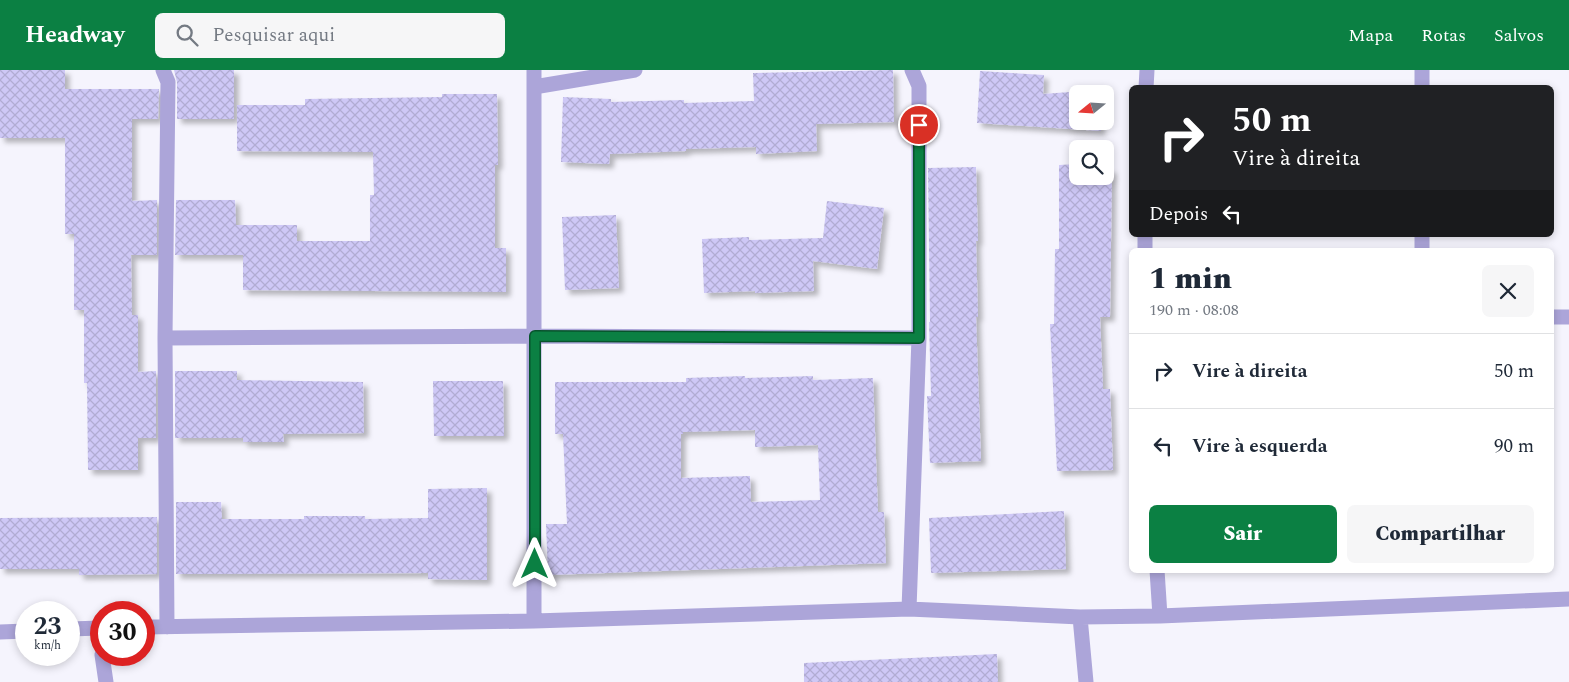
<!DOCTYPE html>
<html lang="pt">
<head>
<meta charset="utf-8">
<style>
  :root { --surface:#fff; --page:#f6f6f7; --text:#1f2937; --muted:#747a83; --line:#e0e1e3; --accent:#0b8043 }
  body { margin:0; font-family:Spectral,serif; background:var(--page); color:var(--text); height:100vh; display:flex; flex-direction:column; font-size:19px; white-space:nowrap }
  * { box-sizing:border-box; margin:0 }
  p { font-size:16px; color:var(--muted) }
  .icon { flex:none; width:28px; height:28px; fill:none; stroke:currentColor; stroke-width:2; stroke-linecap:round; stroke-linejoin:round }
  .map { position:relative; flex:1; overflow:hidden }
  .drawer { position:absolute; left:1129px; top:178px; width:425px; height:325px; display:flex; flex-direction:column; background:var(--surface); border-radius:8px; box-shadow:0 2px 8px #0003 }
  .drawer>* { flex:none }
  .hud { position:absolute; left:1129px; top:15px; width:425px; height:152px; border-radius:8px; box-shadow:0 2px 8px #0003; background:#202124; color:#fff; overflow:hidden }
  .needle { width:32px; rotate:252deg }
  .tools { position:absolute; left:1069px; top:15px; display:grid; gap:10px }
  .tools a { display:grid; place-items:center; width:45px; height:45px; border-radius:8px; background:var(--surface); box-shadow:0 2px 8px #0003; font-size:25px }
  .speed { position:absolute; left:15px; top:531px; display:flex; gap:10px; font-size:25px; font-weight:700; text-align:center }
  .speed>* { display:grid; place-content:center; width:65px; height:65px; border-radius:50%; background:var(--surface); box-shadow:0 2px 8px #0003; line-height:1 }
  .speed small { font-size:12px; font-weight:400 }
  .speed .limit { border:8px solid #d22; background:#fff; color:#111 }
  .pin { position:absolute; display:grid; place-items:center; width:42px; height:42px; color:#fff; margin:-21px; border:2px solid #fff; border-radius:50%; box-shadow:0 1px 5px #0007 }
  .me { position:absolute; width:55px; margin:-28px; rotate:0deg; stroke-linejoin:round; filter:drop-shadow(0 0 4px #0008) }
  .turn { display:flex; align-items:center; gap:18px; height:105px; padding:0 20px; font-size:22px }
  .turn .icon { width:65px; height:65px; stroke-width:2.5 }
  .turn b { display:block; font-size:35px; line-height:42px }
  .then { display:flex; align-items:center; height:48px; padding:0 20px; background:#0003; gap:10px; font-size:19px }
  .round { display:grid; place-items:center; flex:none; width:52px; height:52px; border-radius:8px; background:var(--page) }
  .summary { display:flex; align-items:center; justify-content:space-between; height:85px; padding:0 20px }
  h1 { font-size:30px; font-weight:800; line-height:38px }
  .primary-button { display:flex; gap:10px; margin-top:auto; padding:10px 20px }
  .primary-button a { flex:1; height:58px; border-radius:8px; background:var(--accent); color:#fff; font-size:20px; font-weight:800; line-height:58px; text-align:center }
  .primary-button a+a { background:var(--page); color:var(--text) }
  ul { padding:0; list-style:none }
  li { display:flex; align-items:center; gap:15px; height:75px; padding:0 20px; border-top:1px solid var(--line) }
  li div { flex:1 }
  li b { display:block; font-size:19px }
  li em { font-style:normal }
  header { display:flex; align-items:center; gap:30px; box-sizing:border-box; height:70px; padding:0 25px; background:var(--accent); color:#fff }
  header strong { font-size:24px }
  nav { display:flex; gap:28px; margin-inline-start:auto; font-size:18px }
  .search { width:350px; height:45px; background:var(--page); display:flex; align-items:center; gap:12px; box-sizing:border-box; padding:0 18px; border-radius:8px; color:var(--muted); font-size:19px }
  .map>svg:first-child { display:block }
</style>
</head>
<body>
<header>
<strong>Headway</strong>
<div class="search"><svg class="icon" aria-label="search" viewBox="0 0 24 24"><circle cx="10" cy="10" r="6"/><path d="M15 15l6 6"/></svg>Pesquisar aqui</div>
<nav><a>Mapa</a><a>Rotas</a><a>Salvos</a></nav>
</header>
<div class="map">
<svg width="1569" height="612" viewBox="0 0 1569 612">
  <defs>
    <pattern id="building-cross-hatch" width="8" height="8" patternUnits="userSpaceOnUse" patternTransform="scale(1.25)"><rect width="8" height="8" fill="#cec8f6"/><path d="M0 0l8 8M0 8l8-8" fill="none" stroke="#b1acd3"/></pattern>
    <filter id="shadow"><feDropShadow dx="4.5" dy="4.5" stdDeviation="2.5" flood-color="#0004"/></filter>
  </defs>
  <rect width="100%" height="100%" fill="#f5f4fd"/>
  <path fill="url(#building-cross-hatch)" fill-rule="evenodd" filter="url(#shadow)" d="M0,0H65V19H159L158,49H132V131L157,130V185H131L132,245H138V302L156,301V368H138V400H88L87,313H84V240H74V164H65V68H0Z
    M174,0H234V49H177V12Z
    M893,0L894,52L816,54L817,81L756,84V77L686,79V81L610,84L609,94L561,92L563,27L611,29V32L684,30V33L754,31L753,3Z
    M980,1L1044,5L1043,24L1097,20L1098,24H1078V51H1100L1101,61L977,53Z
    M442,24H497L498,95H495V178H506V222L243,220V185H175L176,130H235L236,155H297V171H370V125H374L373,82L237,81V35H305V29L442,27Z
    M1078,94V106H1105V99H1112L1110,247H1100L1103,319H1110L1113,400L1057,401L1050,254H1054L1055,179H1059V95Z
    M976,97L978,171H976L978,247H976L981,391L930,393L927,326H931L929,252H930L928,98Z
    M827,131L884,138L877,199L813,191L814,221L755,223V221L704,223L702,169L749,167V170L823,168Z
    M616,145L619,218L565,220L562,147Z
    M175,301H237V310L363,312L364,363L283,364L284,372H243V368H175Z
    M745,306V308L813,306V310L873,308L878,442H884L886,493L548,505L546,454H567L563,364H555V312H686V308ZM755,360V377L818,375L820,430L751,432L750,406L681,408V364H683V362Z
    M433,311H503L504,366H434Z
    M487,418V510L428,509V503L176,504V432H221L222,449H304V446H365V449L428,448V419Z
    M1064,441L1066,499L931,503L929,448Z
    M157,447V504L79,505V499H0V448Z
    M997,584L998,612H804V593Z"/>
  <g fill="none" stroke-linecap="round" stroke-linejoin="round">
    <path stroke="#aca5d9" stroke-width="15" d="M163,0L168,12L165,268L167,557
      M534,0V551
      M534,17L635,0
      M1146,18L1147,0
      M1422,18V0
      M1145,180V165
      M1422,180V165
      M1551,247H1569
      M165,268L535,266L919,268
      M1157,500L1160,546
      M909,539L919,268V16L912,0
      M1080,547L1086,612
      M144,557L534,551L909,539L1080,547L1160,546L1569,529
      M69,559L101,558
      M0,562L26,561
      M102,585L106,612"/>
  </g>
  <g fill="none" stroke-linecap="round" stroke-linejoin="round">
    <g stroke="#07532c" stroke-width="12">
      <path id="route" d="M535,494V266L919,268V55"/>
    </g>
    <use href="#route" stroke="#0b8043" stroke-width="9"/>
  </g>
</svg>
<div class="tools">
<a><svg class="needle" viewBox="-14 -14 28 28"><path d="M0-13l5 13h-10z" fill="#e53935"/><path d="M0 13l5-13h-10z" fill="#747a83"/></svg></a>
<a><svg class="icon" aria-label="search" viewBox="0 0 24 24"><circle cx="10" cy="10" r="6"/><path d="M15 15l6 6"/></svg></a>
</div>
<div class="speed"><div>23<small>km/h</small></div><div class="limit">30</div></div>
<div class="pin" style="left:919px;top:55px;background:#d93025"><svg class="icon" aria-label="arrive" viewBox="0 0 24 24"><path d="M6 21V4h12l-3 4 3 4H6"/></svg></div>
<svg class="me" style="left:535px;top:494px" viewBox="-20 -20 40 40"><path d="M0-17L14 15 0 8-14 15z" fill="#0b8043" stroke="#fff" stroke-width="4"/></svg>
<div class="hud">
<div class="turn"><svg class="icon" aria-label="right" viewBox="0 0 24 24"><path d="M7 20v-9h11M14 6l5 5-5 5"/></svg><div><b>50 m</b>Vire à direita</div></div>
<div class="then">Depois<svg class="icon" aria-label="left" viewBox="0 0 24 24"><path d="M17 20v-9H6M10 6l-5 5 5 5"/></svg></div>
</div>
<section class="drawer">
<div class="summary"><div><h1>1 min</h1><p>190 m · 08:08</p></div><a class="round"><svg class="icon" aria-label="close" viewBox="0 0 24 24"><path d="M6 6l12 12M18 6L6 18"/></svg></a></div>
<ul>
<li><svg class="icon" aria-label="right" viewBox="0 0 24 24"><path d="M7 20v-9h11M14 6l5 5-5 5"/></svg><div><b>Vire à direita</b></div><em>50 m</em></li>
<li><svg class="icon" aria-label="left" viewBox="0 0 24 24"><path d="M17 20v-9H6M10 6l-5 5 5 5"/></svg><div><b>Vire à esquerda</b></div><em>90 m</em></li>
</ul>
<div class="primary-button"><a>Sair</a><a>Compartilhar</a></div>
</section>
</div>
</body>
</html>
